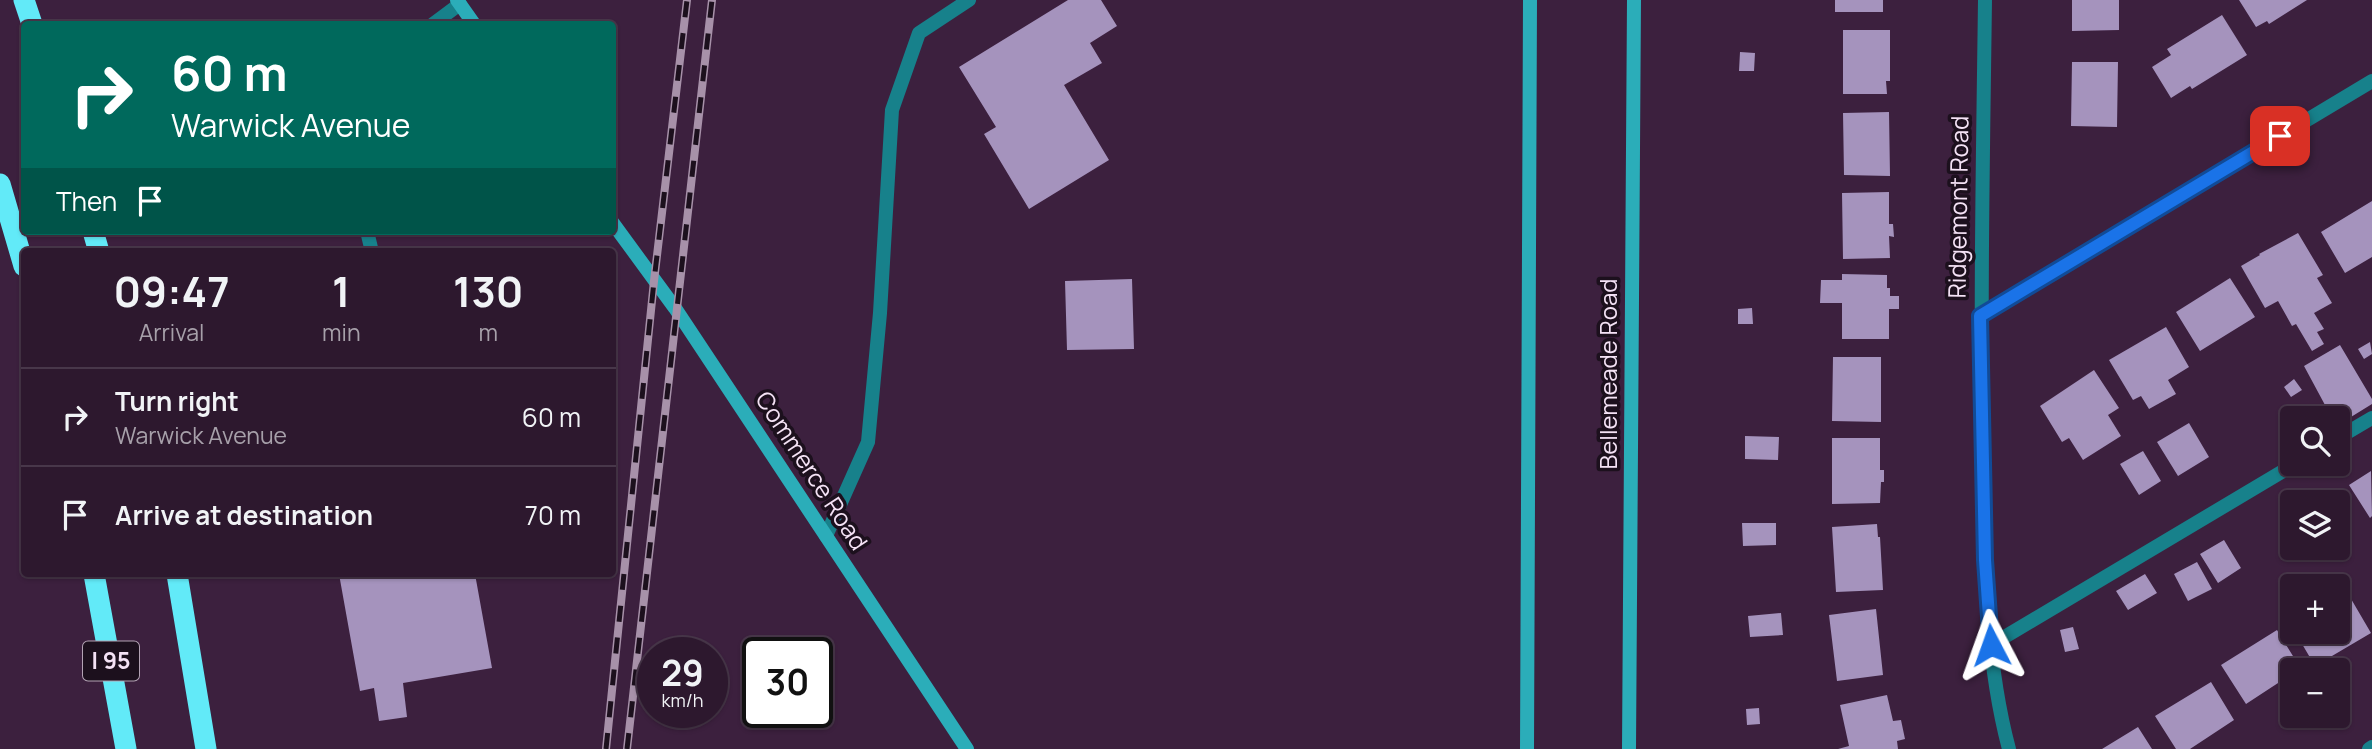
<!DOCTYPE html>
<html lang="en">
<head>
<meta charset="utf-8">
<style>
  :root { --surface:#2d182e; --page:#39253a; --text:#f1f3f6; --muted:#a7a0aa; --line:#48374a }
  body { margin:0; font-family:Manrope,sans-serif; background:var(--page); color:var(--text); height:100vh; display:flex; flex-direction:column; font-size:26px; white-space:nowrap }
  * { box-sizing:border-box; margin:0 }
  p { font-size:23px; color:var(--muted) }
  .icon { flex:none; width:38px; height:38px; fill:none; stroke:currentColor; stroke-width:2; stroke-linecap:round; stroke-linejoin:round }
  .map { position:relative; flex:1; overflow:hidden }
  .details { position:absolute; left:21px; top:248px; width:595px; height:329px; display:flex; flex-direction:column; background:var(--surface); border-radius:7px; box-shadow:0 2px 5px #0004,0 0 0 2px var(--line) }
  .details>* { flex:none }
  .top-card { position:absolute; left:21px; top:21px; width:595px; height:214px; border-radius:7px; box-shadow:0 2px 5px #0004,0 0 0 2px var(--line); background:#00695c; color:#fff; overflow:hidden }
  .fabs { position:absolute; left:2280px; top:406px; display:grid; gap:14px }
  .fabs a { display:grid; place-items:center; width:70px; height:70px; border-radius:7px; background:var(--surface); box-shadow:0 2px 5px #0004,0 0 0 2px var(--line); font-size:35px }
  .speed { position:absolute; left:637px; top:637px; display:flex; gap:14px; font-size:35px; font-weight:700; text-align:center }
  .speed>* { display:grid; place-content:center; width:91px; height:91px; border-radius:50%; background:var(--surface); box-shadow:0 2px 5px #0004,0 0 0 2px var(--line); line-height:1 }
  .speed small { font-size:18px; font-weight:400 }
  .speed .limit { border:4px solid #111; border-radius:10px; background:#fff; color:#111 }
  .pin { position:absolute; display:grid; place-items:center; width:60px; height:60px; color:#fff; margin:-30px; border-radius:14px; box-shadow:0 4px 10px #0006 }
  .me { position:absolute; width:77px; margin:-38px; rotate:356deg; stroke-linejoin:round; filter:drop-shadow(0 0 5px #0008) }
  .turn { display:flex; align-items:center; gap:24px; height:147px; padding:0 35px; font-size:32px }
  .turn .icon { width:91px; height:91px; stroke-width:2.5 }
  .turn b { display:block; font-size:49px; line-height:60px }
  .then { display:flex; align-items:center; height:66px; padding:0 35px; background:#0003; gap:14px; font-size:26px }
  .eta { display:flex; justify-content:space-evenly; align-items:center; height:119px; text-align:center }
  .eta b { font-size:42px; font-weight:700; line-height:49px }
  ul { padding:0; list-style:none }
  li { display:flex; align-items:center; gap:21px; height:98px; padding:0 35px; border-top:2px solid var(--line) }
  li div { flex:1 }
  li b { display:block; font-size:26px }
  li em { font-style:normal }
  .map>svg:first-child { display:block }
</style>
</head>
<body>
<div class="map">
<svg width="2372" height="749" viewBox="0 0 2372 749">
  <rect width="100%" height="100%" fill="#3c203e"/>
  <path fill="#a593bd" d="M1068,0H1101L1117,26L1090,43L1102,63L1064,85L1109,160L1029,209L984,134L996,127L959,67Z
    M1835,0H1883V12H1835Z
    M2072,0H2119V30L2072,31Z
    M2239,0H2307L2269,24L2267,21L2256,27Z
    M2222,15L2247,55L2192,89L2190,86L2171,98L2152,67L2171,55L2167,49Z
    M1843,30H1890V81H1886L1887,94H1843Z
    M1740,52L1755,53L1754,71H1739Z
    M2072,62H2118L2117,127L2071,126Z
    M1889,112L1890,176L1844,175L1843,113Z
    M1889,192V224H1893L1894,237L1889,236L1890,258L1843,259L1842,193Z
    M2372,201V257L2345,273L2321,232Z
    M2298,233L2323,275L2317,278L2332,303L2314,313L2324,329L2317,332L2324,344L2312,351L2296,324L2292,326L2278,301L2265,308L2241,266L2260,255L2259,254Z
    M1842,274L1887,275V288H1890V296H1899V309H1889V339H1842V303H1820L1821,280H1842Z
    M2230,278L2255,317L2200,351L2176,312Z
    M1132,279L1134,349L1067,350L1065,281Z
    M1752,308L1753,324H1738V309Z
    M2166,327L2189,367L2168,380L2176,394L2149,409L2141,396L2133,400L2109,360Z
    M2370,342L2372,354L2364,359L2358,349Z
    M2340,345L2372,399V404L2338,425V418H2332L2304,366Z
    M1833,357H1881V422L1832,421Z
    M2094,370L2119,408L2108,415L2121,436L2083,460L2069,438L2062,442L2040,406Z
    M2294,379L2302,390L2291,397L2284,387Z
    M2189,423L2209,457L2178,476L2157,442Z
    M1745,436L1779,437L1778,460L1745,459Z
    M1832,438H1880V470H1884V482H1881L1880,503L1832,504Z
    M2143,451L2161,481L2139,495L2120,464Z
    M2371,471L2372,516L2370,518L2349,485Z
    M1742,523H1776V545L1743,546Z
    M1877,524L1878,537H1880L1883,590L1836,592L1832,527Z
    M2224,540L2241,568L2218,583L2200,554Z
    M2197,562L2212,589L2188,601L2174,574Z
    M339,574H475L492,668L403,683L407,717L379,721L374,688L360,691Z
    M2145,574L2157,593L2128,610L2116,591Z
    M2347,592L2371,633L2315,666L2295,632H2338V597Z
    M1876,609L1883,675L1837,681L1829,615Z
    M1781,613L1783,635L1750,637L1748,616Z
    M2073,627L2079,649L2065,652L2060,630Z
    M2277,630L2301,669L2292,670V674L2246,704L2221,665Z
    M2211,682L2234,720L2190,749H2176L2155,716Z
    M1887,695L1893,721L1901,720L1905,739L1897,741L1898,749H1838L1849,746L1840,705Z
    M1759,708L1760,724L1747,725L1746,709Z
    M2138,727L2152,749H2102Z"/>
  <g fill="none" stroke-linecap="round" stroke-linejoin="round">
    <path stroke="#17818b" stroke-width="14" d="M433,24L460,4
      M367,231L372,252
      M2338,438L2372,418
      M826,536L868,442L880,313L892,110L919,33L969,0
      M1991,645L2295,464"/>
    <path stroke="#17818b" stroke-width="14" d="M1985,0C1983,153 1980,307 1983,460C1985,556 1984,655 2009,749
      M1980,316L2372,81
      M2369,749L2372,747"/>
    <path stroke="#2badb9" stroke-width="14" d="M457,0L474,24
      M612,222L675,308L967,749
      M1527,749L1530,0
      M1629,749L1634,0"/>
    <path stroke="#62eaf8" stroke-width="21" d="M24,0L32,24
      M0,184L24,266
      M93,231L99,252
      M94,574L126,749
      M177,574L206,749"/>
    <g stroke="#a791a9" stroke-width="8">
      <path id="rail" d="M606,749L654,281L687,0
        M627,749L712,0"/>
    </g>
    <use href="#rail" stroke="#1c101d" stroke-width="5" stroke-dasharray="16" stroke-linecap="butt"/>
  </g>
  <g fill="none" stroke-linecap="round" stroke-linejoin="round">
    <g stroke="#114b97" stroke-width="18">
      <path id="route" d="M1991,645L1985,560L1980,316L2280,136"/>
    </g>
    <use href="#route" stroke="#1a73e8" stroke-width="12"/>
  </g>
  <g text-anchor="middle" stroke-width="7" stroke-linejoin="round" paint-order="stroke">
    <rect fill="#1c101d" stroke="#b3a3b4" stroke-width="2" x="83" y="641.5" width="56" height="39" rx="5"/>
    <g font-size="23" font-weight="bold" fill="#f4e2f5">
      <text x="111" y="669">I 95</text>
    </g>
    <g font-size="24" fill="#f4e2f5" stroke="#1c101d">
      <text transform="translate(1959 207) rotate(-89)" y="8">Ridgemont Road</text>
      <text transform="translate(1609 374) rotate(-90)" y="8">Bellemeade Road</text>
      <text transform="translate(811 471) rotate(57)" y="8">Commerce Road</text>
    </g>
  </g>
</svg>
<div class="fabs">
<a><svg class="icon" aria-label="search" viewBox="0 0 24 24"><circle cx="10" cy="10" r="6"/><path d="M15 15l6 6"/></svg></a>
<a><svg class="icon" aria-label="layers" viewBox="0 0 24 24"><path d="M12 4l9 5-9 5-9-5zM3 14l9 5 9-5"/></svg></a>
<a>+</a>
<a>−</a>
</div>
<div class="speed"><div>29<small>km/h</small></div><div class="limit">30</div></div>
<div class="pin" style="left:2280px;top:136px;background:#d93025"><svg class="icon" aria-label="arrive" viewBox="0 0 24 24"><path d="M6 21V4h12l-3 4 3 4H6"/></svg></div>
<svg class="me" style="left:1991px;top:645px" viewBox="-20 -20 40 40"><path d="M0-17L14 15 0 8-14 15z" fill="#1a73e8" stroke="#fff" stroke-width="4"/></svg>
<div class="top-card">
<div class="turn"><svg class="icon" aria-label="right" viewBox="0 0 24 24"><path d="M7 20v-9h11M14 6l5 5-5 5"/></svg><div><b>60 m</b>Warwick Avenue</div></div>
<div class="then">Then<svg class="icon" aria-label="arrive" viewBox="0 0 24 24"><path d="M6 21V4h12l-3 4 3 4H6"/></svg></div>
</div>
<section class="details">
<div class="eta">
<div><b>09:47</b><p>Arrival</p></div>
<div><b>1</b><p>min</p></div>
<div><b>130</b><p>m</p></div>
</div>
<ul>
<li><svg class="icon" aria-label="right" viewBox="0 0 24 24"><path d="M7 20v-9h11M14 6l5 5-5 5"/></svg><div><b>Turn right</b><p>Warwick Avenue</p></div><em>60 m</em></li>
<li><svg class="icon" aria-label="arrive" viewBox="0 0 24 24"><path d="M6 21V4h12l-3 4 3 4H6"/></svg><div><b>Arrive at destination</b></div><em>70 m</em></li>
</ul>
</section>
</div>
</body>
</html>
